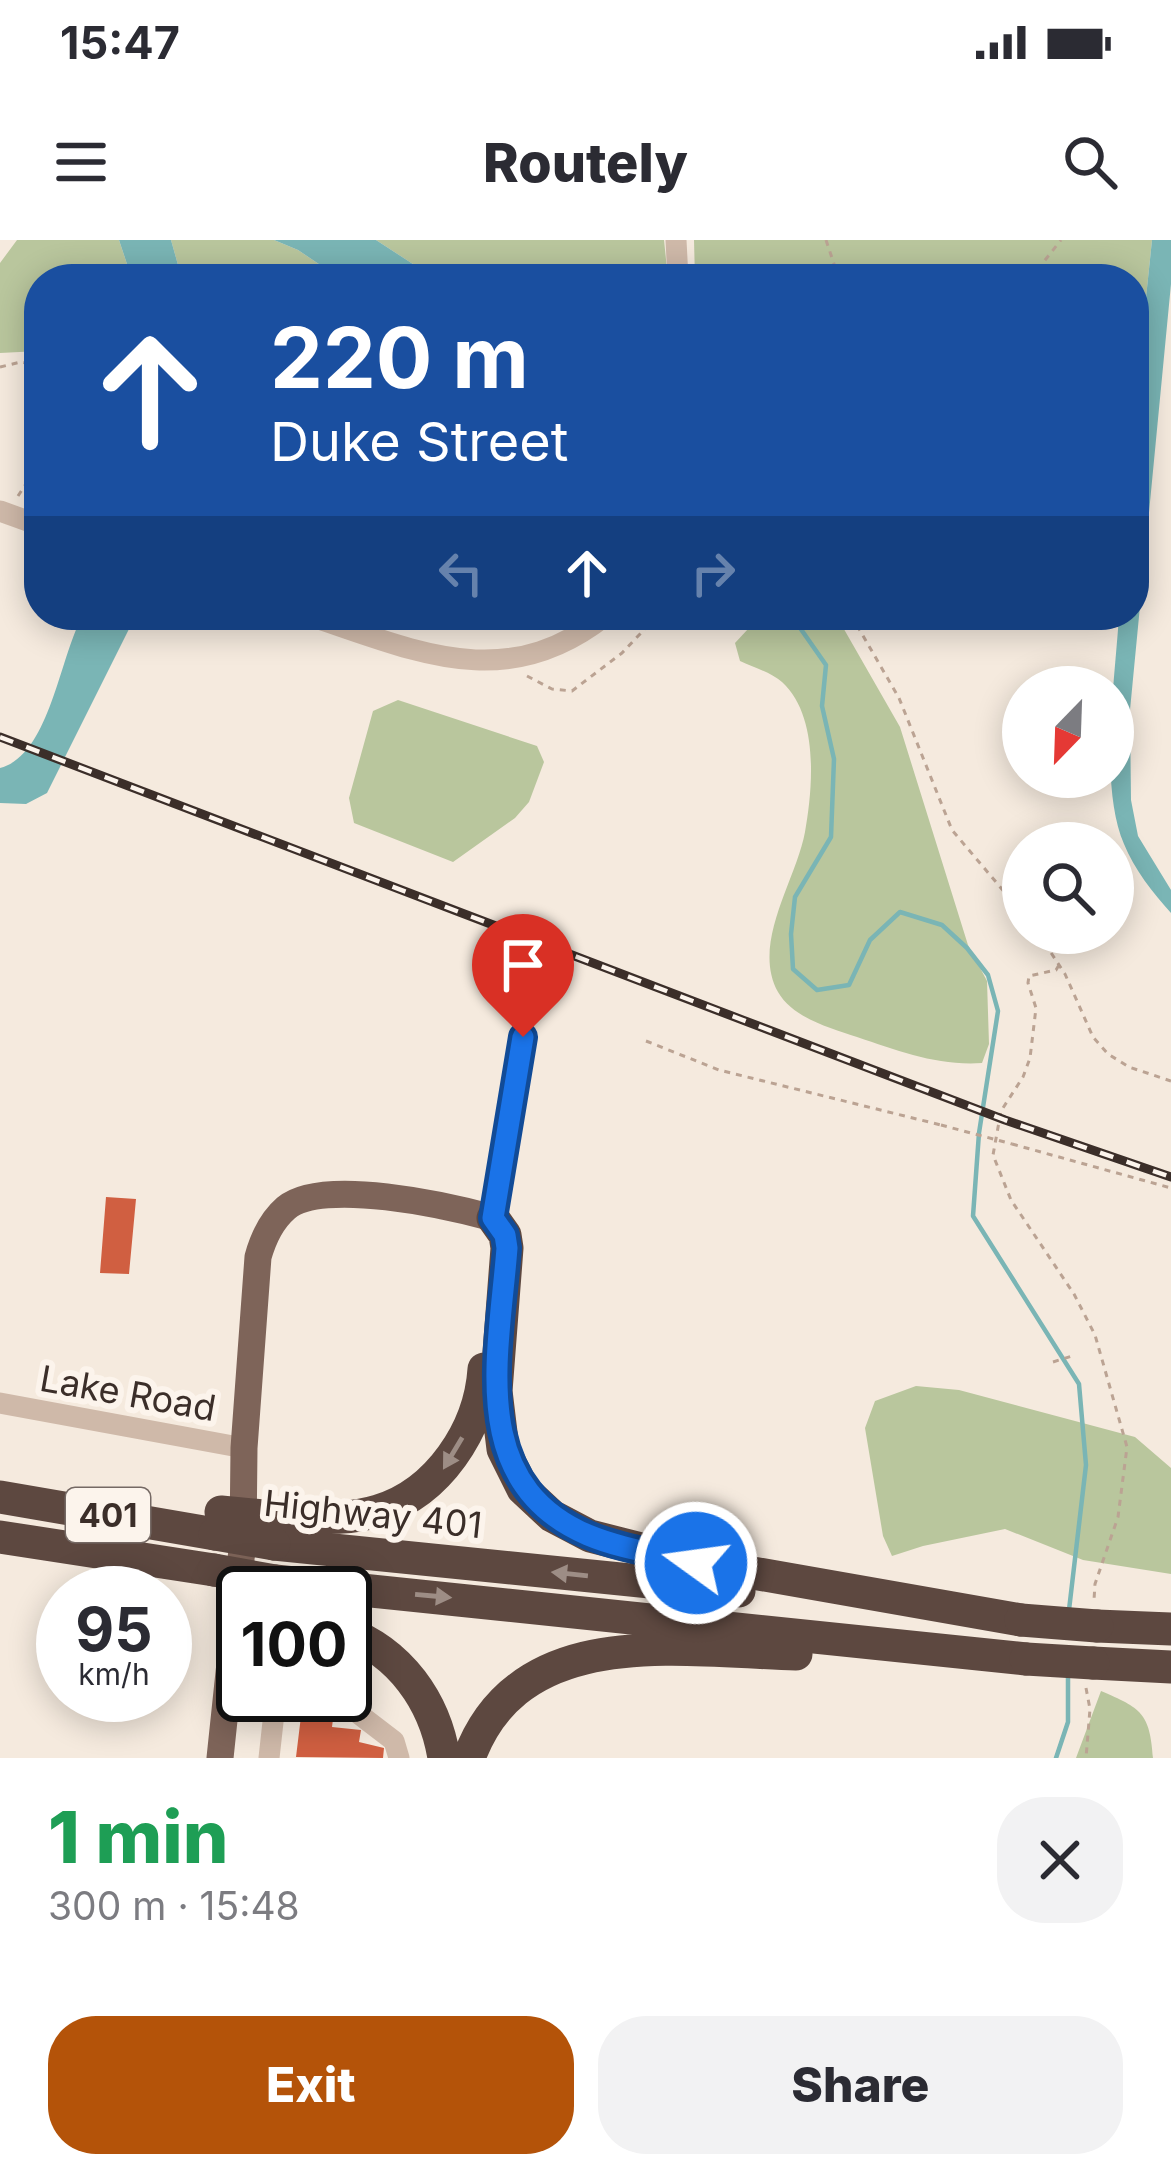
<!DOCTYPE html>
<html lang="en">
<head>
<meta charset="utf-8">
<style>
  :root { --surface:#fff; --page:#f2f2f3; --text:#2b2b33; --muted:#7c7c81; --accent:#b45309 }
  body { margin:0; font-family:Inter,sans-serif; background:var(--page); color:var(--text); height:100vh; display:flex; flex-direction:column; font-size:45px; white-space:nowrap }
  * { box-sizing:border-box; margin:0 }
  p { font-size:39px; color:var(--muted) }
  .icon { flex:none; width:66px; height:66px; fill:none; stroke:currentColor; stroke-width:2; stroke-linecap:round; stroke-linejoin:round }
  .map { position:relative; height:1518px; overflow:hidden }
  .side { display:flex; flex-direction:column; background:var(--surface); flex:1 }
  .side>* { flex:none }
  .guide { position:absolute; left:24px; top:24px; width:1125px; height:366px; border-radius:48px; box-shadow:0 6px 30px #0003; background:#1a4fa0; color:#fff; overflow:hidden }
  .needle { width:78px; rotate:203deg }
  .buttons { position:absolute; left:1002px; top:426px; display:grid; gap:24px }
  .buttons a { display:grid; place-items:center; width:132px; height:132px; border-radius:50%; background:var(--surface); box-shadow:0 6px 30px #0003; font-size:60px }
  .speed { position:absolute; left:36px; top:1326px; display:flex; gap:24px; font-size:60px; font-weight:700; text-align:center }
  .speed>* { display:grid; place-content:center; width:156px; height:156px; border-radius:50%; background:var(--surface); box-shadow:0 6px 30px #0003; line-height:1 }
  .speed small { font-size:30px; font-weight:400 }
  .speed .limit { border:6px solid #111; border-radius:18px; background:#fff; color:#111 }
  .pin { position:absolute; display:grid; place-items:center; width:102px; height:102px; color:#fff; margin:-123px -51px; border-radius:50% 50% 50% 0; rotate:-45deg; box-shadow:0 0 12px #0007 }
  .pin .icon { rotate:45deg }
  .me { position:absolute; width:132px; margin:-66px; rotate:284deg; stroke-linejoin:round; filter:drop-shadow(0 0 9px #0008) }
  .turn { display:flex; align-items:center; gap:42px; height:252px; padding:0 48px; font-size:54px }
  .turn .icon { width:156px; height:156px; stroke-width:2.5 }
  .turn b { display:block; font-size:84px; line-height:102px }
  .lanes { display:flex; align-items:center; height:114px; padding:0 48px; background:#0003; justify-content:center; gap:60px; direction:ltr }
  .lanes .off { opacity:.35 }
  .round { display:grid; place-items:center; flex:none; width:126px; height:126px; border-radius:48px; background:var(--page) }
  .overview { display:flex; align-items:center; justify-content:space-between; height:204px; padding:0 48px }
  h1 { font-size:72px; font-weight:800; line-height:90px; color:#1e9e55 }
  .cta { display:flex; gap:24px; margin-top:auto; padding:24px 48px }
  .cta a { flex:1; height:138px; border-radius:48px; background:var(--accent); color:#fff; font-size:48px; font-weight:800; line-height:138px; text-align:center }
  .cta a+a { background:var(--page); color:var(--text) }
  .status { display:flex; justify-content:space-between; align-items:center; height:84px; padding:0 60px; background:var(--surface); direction:ltr }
  .status svg { height:33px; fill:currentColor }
  header { display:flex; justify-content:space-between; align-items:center; height:156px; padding:0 48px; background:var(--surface); font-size:54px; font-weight:800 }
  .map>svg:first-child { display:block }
</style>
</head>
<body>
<div class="status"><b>15:47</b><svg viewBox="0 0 49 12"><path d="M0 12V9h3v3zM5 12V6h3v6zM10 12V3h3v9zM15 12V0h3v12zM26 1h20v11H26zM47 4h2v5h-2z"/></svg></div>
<header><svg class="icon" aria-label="menu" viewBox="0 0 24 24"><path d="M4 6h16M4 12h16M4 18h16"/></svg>Routely<svg class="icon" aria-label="search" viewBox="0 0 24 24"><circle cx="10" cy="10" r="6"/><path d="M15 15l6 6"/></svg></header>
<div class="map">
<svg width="1171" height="1518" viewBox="0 0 1171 1518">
  <rect width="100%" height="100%" fill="#f5eade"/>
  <path fill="#b9c69d" d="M17,0H119L132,39H39V111L0,113V23Z
    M171,0H274L298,10L341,39H182Z
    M376,0H664L668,39H436Z
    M694,0H1152L1134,173V39H695Z
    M761,375L798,385L802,375L837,377L900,487L968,705L987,741L989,804L982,823C937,826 899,811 857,797C830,788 793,778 778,752C751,703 796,641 805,592C813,547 819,476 782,442C772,433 753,427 740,421L735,403Z
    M398,460L537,506L544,522L529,562L515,578L453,622L354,583L349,558L373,471Z
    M916,1146L959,1150L1135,1197L1171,1228V1334L1083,1320L1005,1289L923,1306L892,1316L883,1296L865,1188L875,1161Z
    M1101,1451C1141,1468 1150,1473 1153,1518H1076Z"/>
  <path fill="#7ab5b5" d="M119,0H171L182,39H132Z
    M274,0H376L436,39H341L298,10Z
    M1152,0H1171V44L1130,470L1131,560L1138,596L1171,650V673C1153,653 1134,629 1124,604C1099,546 1115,441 1119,375H1134V173Z
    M83,375H136L47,553L26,564L0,563V528C50,515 59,418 83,375Z"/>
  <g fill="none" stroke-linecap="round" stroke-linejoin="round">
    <path stroke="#7ab5b5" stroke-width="4.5" d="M798,385L826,425L822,466L834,519L831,597L795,657L791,694L793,729L817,750L849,745L870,700L900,672L942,685L967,708L988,735L998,771L979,893L973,976L1079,1144L1086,1225L1069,1370
      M1056,1518L1068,1482V1436"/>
  </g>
  <path fill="#d05f41" d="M106,957L136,959L129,1034L100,1033Z
    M302,1468L334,1471L332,1487L361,1490L359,1502L384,1508L383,1518L296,1517Z"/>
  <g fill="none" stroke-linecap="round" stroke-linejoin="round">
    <path stroke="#bba393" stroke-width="3" stroke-dasharray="6 6" stroke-linecap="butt" d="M826,0L839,39
      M822,39L836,37
      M1030,39L1061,0
      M0,127L21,122L39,125
      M18,256L39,224
      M851,375L899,458L952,590L1023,674
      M527,436L552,449L572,451L622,413L658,375
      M1038,693L1065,734L1093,797L1108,814L1129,827L1171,841
      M1059,725L1056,730L1029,736L1028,743L1036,768L1030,818L1023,837L1001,871L993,915L1011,960L1074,1054L1095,1095L1127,1207L1118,1277L1095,1344L1094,1360
      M646,801L719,830L941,885
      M1012,904L1171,948
      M1053,1122L1072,1116
      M1086,1448L1090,1469L1086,1518"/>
    <path stroke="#cfb9a9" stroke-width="21" d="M676,0L678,39
      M0,271L39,285
      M307,375C414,410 505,456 606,375
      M493,978L523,797
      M0,1163L244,1208
      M334,1455L394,1501L399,1518
      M269,1518L276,1455"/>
    <path stroke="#7e6459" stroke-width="27" d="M220,1518L243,1300L244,1208L258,1017C263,999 271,981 286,968C322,937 449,966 493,978"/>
    <path stroke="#5d4840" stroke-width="33" d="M493,978L505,995L507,1008L496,1151L503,1209L523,1249L552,1276L590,1296L696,1323L1021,1380
      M0,1257L215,1294
      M275,1277C308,1277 346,1281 378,1271C438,1253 480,1190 484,1129
      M0,1297L214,1330
      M274,1304L739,1351
      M275,1341L1026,1419
      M1097,1386L1171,1389
      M345,1392C400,1412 435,1461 444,1518
      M1093,1423L1171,1427
      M469,1518C519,1381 681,1411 796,1414"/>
    <g stroke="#3b2e29" stroke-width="9">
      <path id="rail" d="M0,497L1005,880L1171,937"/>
    </g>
    <use href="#rail" stroke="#fcf4ec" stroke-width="4.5" stroke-dasharray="14" stroke-linecap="butt"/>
    <path stroke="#bba393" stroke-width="3" stroke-dasharray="6 6" stroke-linecap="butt" d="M941,885L1012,904"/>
    <path stroke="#5d4840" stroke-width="33" d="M221,1272L275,1277
      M215,1294L274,1304
      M214,1330L275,1341
      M1021,1380L1097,1386
      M1026,1419L1093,1423"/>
  </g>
  <defs><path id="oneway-solid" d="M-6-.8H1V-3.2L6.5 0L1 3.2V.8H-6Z" transform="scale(3)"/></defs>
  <g fill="#9d8d85">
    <use href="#oneway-solid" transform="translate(453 1213) rotate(121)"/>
    <use href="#oneway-solid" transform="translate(570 1334) rotate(-174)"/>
    <use href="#oneway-solid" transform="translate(433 1356) rotate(5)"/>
  </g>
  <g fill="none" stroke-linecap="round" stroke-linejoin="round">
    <g stroke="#114b97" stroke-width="30">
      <path id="route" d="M523,797L493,978L505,995L507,1008C499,1114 466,1243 588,1295C621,1309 661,1314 696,1323"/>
    </g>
    <use href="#route" stroke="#1a73e8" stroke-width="21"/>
  </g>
  <g text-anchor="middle" stroke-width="12" stroke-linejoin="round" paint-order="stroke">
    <rect fill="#fcf4ec" stroke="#756964" stroke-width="3" x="66" y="1248" width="84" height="54" rx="9"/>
    <g font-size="33" font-weight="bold" fill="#3b2e29">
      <text x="108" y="1287">401</text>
    </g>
    <g font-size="36" fill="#3b2e29" stroke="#fcf4ec">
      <text transform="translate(128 1153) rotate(10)" y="13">Lake Road</text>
      <text transform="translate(373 1274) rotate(6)" y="13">Highway 401</text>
    </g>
  </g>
</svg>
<div class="buttons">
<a><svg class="needle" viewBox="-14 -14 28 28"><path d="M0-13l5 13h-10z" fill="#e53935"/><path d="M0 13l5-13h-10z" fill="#7c7c81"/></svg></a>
<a><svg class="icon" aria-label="search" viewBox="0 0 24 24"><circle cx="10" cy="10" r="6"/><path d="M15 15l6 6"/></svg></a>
</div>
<div class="speed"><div>95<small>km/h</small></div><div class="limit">100</div></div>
<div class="pin" style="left:523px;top:797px;background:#d93025"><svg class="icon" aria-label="arrive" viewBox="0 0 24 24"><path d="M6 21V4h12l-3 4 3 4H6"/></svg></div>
<svg class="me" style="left:696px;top:1323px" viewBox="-20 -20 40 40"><circle r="17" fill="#1a73e8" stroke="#fff" stroke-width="3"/><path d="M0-11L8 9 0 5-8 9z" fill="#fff"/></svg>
<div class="guide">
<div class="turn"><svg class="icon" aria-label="ahead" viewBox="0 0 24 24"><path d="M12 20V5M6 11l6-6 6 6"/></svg><div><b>220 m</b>Duke Street</div></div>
<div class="lanes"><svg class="icon off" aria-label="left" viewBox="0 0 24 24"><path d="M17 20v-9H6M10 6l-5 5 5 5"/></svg><svg class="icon" aria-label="ahead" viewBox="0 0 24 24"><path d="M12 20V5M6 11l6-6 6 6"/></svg><svg class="icon off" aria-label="right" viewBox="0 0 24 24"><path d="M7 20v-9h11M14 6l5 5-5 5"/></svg></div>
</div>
</div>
<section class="side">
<div class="overview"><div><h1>1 min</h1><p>300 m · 15:48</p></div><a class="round"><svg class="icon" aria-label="close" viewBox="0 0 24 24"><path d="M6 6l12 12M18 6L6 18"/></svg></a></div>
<div class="cta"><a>Exit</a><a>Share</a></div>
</section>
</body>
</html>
